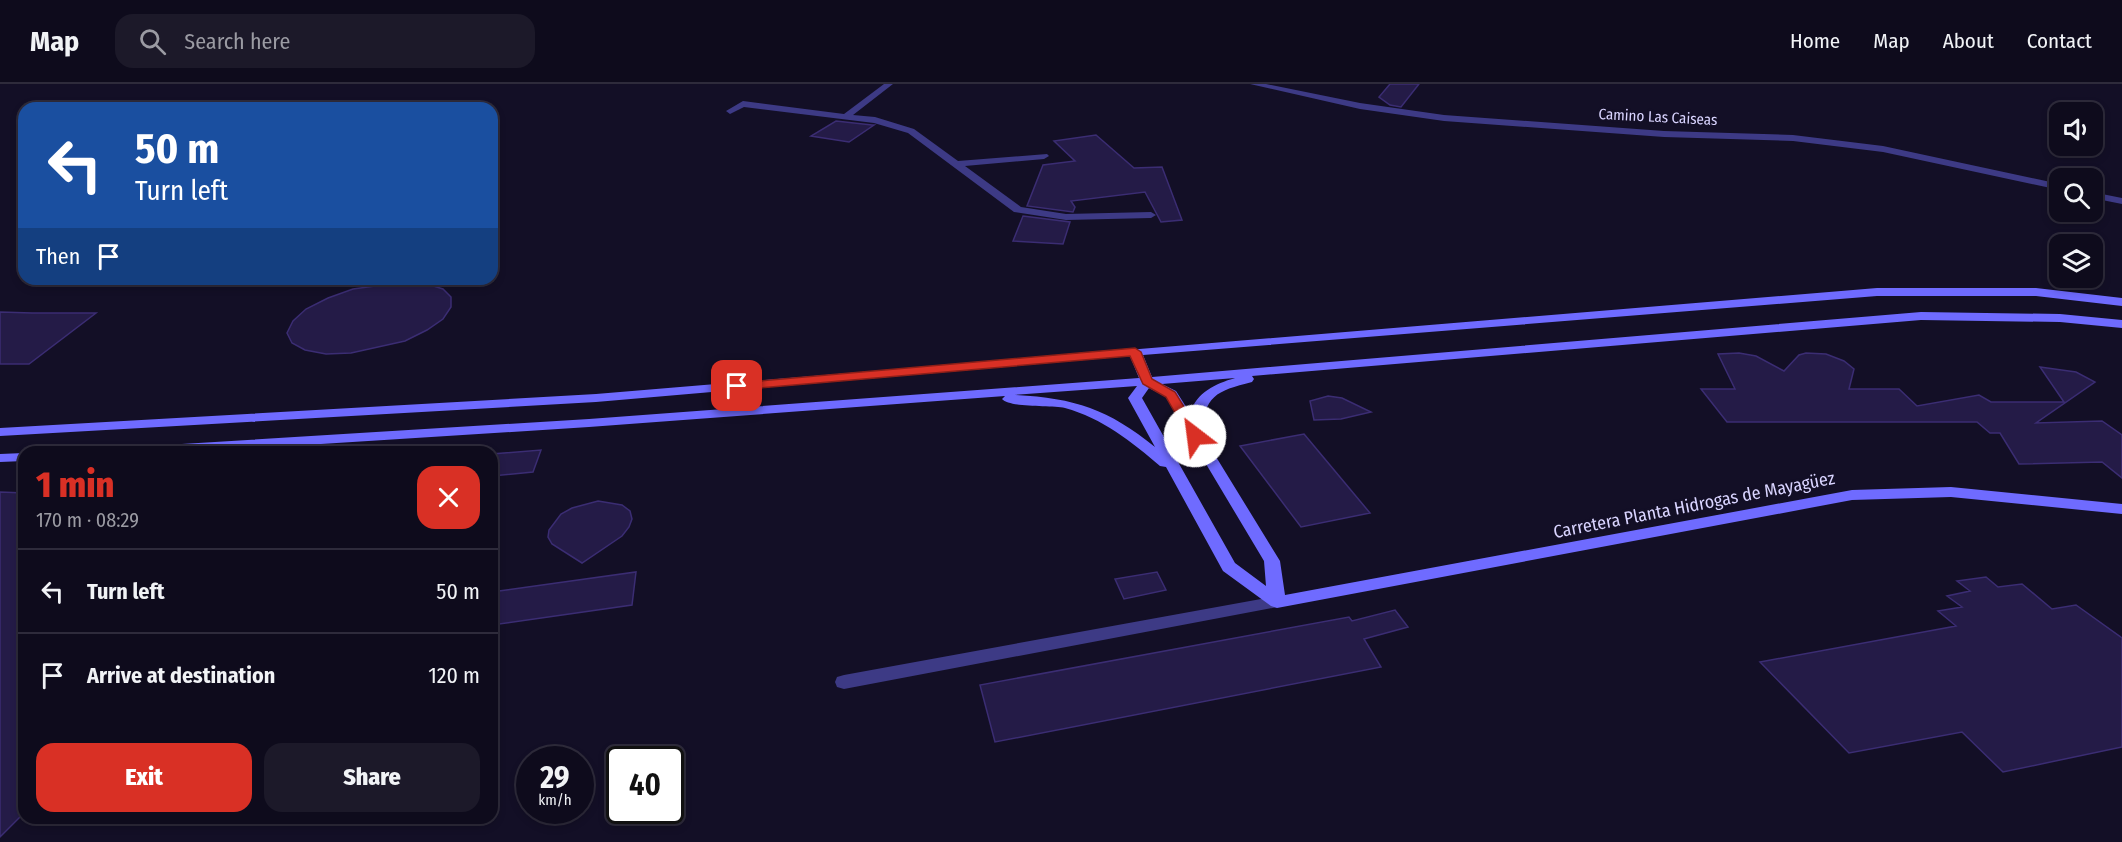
<!DOCTYPE html>
<html lang="en">
<head>
<meta charset="utf-8">
<style>
  :root { --surface:#0e0b1c; --page:#1c1929; --text:#f1f3f6; --muted:#9b9ba3; --line:#2e2b3b; --accent:#d93025 }
  body { margin:0; font-family:"Fira Sans Condensed",sans-serif; background:var(--page); color:var(--text); height:100vh; display:flex; flex-direction:column; font-size:22px; white-space:nowrap }
  * { box-sizing:border-box; margin:0 }
  p { font-size:20px; color:var(--muted) }
  .icon { flex:none; width:33px; height:33px; fill:none; stroke:currentColor; stroke-width:2; stroke-linecap:round; stroke-linejoin:round }
  .map { position:relative; flex:1; overflow:hidden }
  .drawer { position:absolute; left:18px; top:362px; width:480px; height:378px; display:flex; flex-direction:column; background:var(--surface); border-radius:18px; box-shadow:0 3px 9px #0003,0 0 0 2px var(--line) }
  .drawer>* { flex:none }
  .banner { position:absolute; left:18px; top:18px; width:480px; height:183px; border-radius:18px; box-shadow:0 3px 9px #0003,0 0 0 2px var(--line); background:#1a4fa0; color:#fff; overflow:hidden }
  .buttons { position:absolute; left:2049px; top:18px; display:grid; gap:12px }
  .buttons a { display:grid; place-items:center; width:54px; height:54px; border-radius:12px; background:var(--surface); box-shadow:0 3px 9px #0003,0 0 0 2px var(--line); font-size:30px }
  .speed { position:absolute; left:516px; top:662px; display:flex; gap:12px; font-size:30px; font-weight:700; text-align:center }
  .speed>* { display:grid; place-content:center; width:78px; height:78px; border-radius:50%; background:var(--surface); box-shadow:0 3px 9px #0003,0 0 0 2px var(--line); line-height:1 }
  .speed small { font-size:15px; font-weight:400 }
  .speed .limit { border:3px solid #111; border-radius:9px; background:#fff; color:#111 }
  .pin { position:absolute; display:grid; place-items:center; width:51px; height:51px; color:#fff; margin:-26px; border-radius:12px; box-shadow:0 3px 9px #0006 }
  .me { position:absolute; width:66px; margin:-33px; rotate:330deg; stroke-linejoin:round; filter:drop-shadow(0 0 4px #0008) }
  .turn { display:flex; align-items:center; gap:21px; height:126px; padding:0 18px; font-size:27px }
  .turn .icon { width:78px; height:78px; stroke-width:2.5 }
  .turn b { display:block; font-size:42px; line-height:51px }
  .then { display:flex; align-items:center; height:57px; padding:0 18px; background:#0003; gap:12px; font-size:22px }
  .round { display:grid; place-items:center; flex:none; width:63px; height:63px; border-radius:18px; background:var(--page) }
  .head { display:flex; align-items:center; justify-content:space-between; height:102px; padding:0 18px }
  h1 { font-size:36px; font-weight:800; line-height:45px; color:var(--accent) }
  .cta { display:flex; gap:12px; margin-top:auto; padding:12px 18px }
  .cta a { flex:1; height:69px; border-radius:18px; background:var(--accent); color:#fff; font-size:24px; font-weight:800; line-height:69px; text-align:center }
  .cta a+a { background:var(--page); color:var(--text) }
  ul { padding:0; list-style:none }
  li { display:flex; align-items:center; gap:18px; height:84px; padding:0 18px; border-top:2px solid var(--line) }
  li div { flex:1 }
  li b { display:block; font-size:22px }
  li em { font-style:normal }
  header { display:flex; align-items:center; gap:36px; box-sizing:border-box; height:84px; padding:0 30px; background:var(--surface); border-bottom:2px solid var(--line) }
  header strong { font-size:28px }
  nav { display:flex; gap:33px; margin-inline-start:auto; font-size:21px }
  .search { width:420px; height:54px; background:var(--page); display:flex; align-items:center; gap:15px; box-sizing:border-box; padding:0 21px; border-radius:18px; color:var(--muted); font-size:22px }
  .map>svg:first-child { display:block }
</style>
</head>
<body>
<header>
<strong>Map</strong>
<div class="search"><svg class="icon" aria-label="search" viewBox="0 0 24 24"><circle cx="10" cy="10" r="6"/><path d="M15 15l6 6"/></svg>Search here</div>
<nav><a>Home</a><a>Map</a><a>About</a><a>Contact</a></nav>
</header>
<div class="map">
<svg width="2122" height="758" viewBox="0 0 2122 758">
  <rect width="100%" height="100%" fill="#130f26"/>
  <path fill="#241b47" stroke="#3b2d73" stroke-width="1.5" d="M1390,0H1419L1401,23L1390,21L1379,13Z
    M836,37L872,41H874L849,58L811,52Z
    M1096,51L1134,84L1162,83L1182,136L1161,138L1145,108L1071,117L1075,123L1073,128L1027,122L1043,81L1075,77L1054,57Z
    M1023,132L1070,138L1063,160L1013,157Z
    M405,198L427,200L443,205L451,213V223L443,235L427,246L405,257L351,269L326,270L305,266L292,259L287,249L293,237L306,225L328,214L353,205Z
    M0,228L32,229H96L29,280H0Z
    M1739,269L1756,272L1784,287L1799,271L1806,269L1826,270L1844,277L1854,285L1849,305H1899L1917,322L1979,311L1991,318H2064L2040,283L2076,288L2095,298L2036,339L2102,337L2122,351V394L2102,378L2019,380L2000,349H1990L1977,338H1727L1701,305H1735L1718,270Z
    M1328,312L1342,314L1371,328L1341,335L1314,336L1310,317Z
    M1304,350L1370,429L1301,443L1240,362Z
    M541,366L533,388L492,392V370Z
    M0,408L24,409V729L0,753Z
    M598,417L622,421L630,427L632,435L629,443L622,452L582,479L552,460L548,453L549,446L561,430L572,424Z
    M636,488L632,521L492,541V508Z
    M1157,488L1166,506L1124,515L1115,495Z
    M1986,493L1998,503L2022,500L2052,525L2076,521L2122,554V663L2003,688L1962,648L1849,669L1760,578L1956,542L1938,527L1962,523L1947,512L1970,507L1957,497Z
    M1395,526L1408,543L1364,555L1381,583L995,658L980,601L1349,533L1352,537Z"/>
  <g fill="none" stroke-linecap="round" stroke-linejoin="round">
    <path fill="#3d3a85" fill-rule="evenodd" d="M884,0H893L853,31L875,33L914,45L958,77L1047,70L1049,72L1044,75L965,82L1021,123L1066,130L1151,128L1156,131L1151,134L1066,136L1014,128L908,49L874,39L744,23L730,30L726,27L743,17L844,30Z
      M1250,0H1266L1360,19L1444,31L1664,47L1793,51L1883,62L2060,100V106L1883,68L1793,57L1664,53L1444,37L1360,25Z
      M2092,108L2122,114V120L2092,114Z
      M1277,512L1283,514L1286,518L1283,522L844,605L837,603L835,598L837,593L844,591Z"/>
    <path fill="#6f6bff" fill-rule="evenodd" d="M1877,204H2036L2122,214V222L2036,212H1877L1143,271L1152,293L1921,228L2060,230L2122,236V244L2060,238L1921,236L1252,292L1254,295L1252,298C1216,307 1204,312 1202,350L1280,477L1285,511L1852,406L1951,403L2122,420V430L1951,413L1852,416L1277,524L1271,522L1223,487L1166,383L1160,382C1132,358 1102,334 1065,324C1051,321 1010,324 1002,315L1005,312L589,343L196,368H109L116,364L589,335L1139,294L1130,272L596,318L0,352V344L596,310ZM1235,294C1215,300 1197,308 1190,329L1176,307L1162,300ZM1137,302L1128,314L1155,363C1108,325 1074,314 1014,311ZM1149,304L1166,313L1264,477L1266,502L1235,479L1142,314Z
      M24,369V377L0,378V370Z"/>
  </g>
  <path fill="#d93025" stroke="#8d1f18" stroke-width="1.5" d="M1135,264L1141,268L1152,295L1175,308L1202,352L1200,355H1190L1166,313L1143,300L1130,272L737,306L731,302L737,299Z"/>
  <g text-anchor="middle" stroke-width="5" stroke-linejoin="round" paint-order="stroke">
    <g font-size="15" fill="#d9d4ff" stroke="#130f26">
      <text transform="translate(1658 33) rotate(3)" y="5">Camino Las Caiseas</text>
    </g>
    <g font-size="18" fill="#d9d4ff" stroke="#130f26">
      <text transform="translate(1694 421) rotate(-11)" y="6">Carretera Planta Hidrogas de Mayagüez</text>
    </g>
  </g>
</svg>
<div class="buttons">
<a><svg class="icon" aria-label="sound" viewBox="0 0 24 24"><path d="M4 9h4l5-4v14l-5-4H4zM17 9q2 3 0 6"/></svg></a>
<a><svg class="icon" aria-label="search" viewBox="0 0 24 24"><circle cx="10" cy="10" r="6"/><path d="M15 15l6 6"/></svg></a>
<a><svg class="icon" aria-label="layers" viewBox="0 0 24 24"><path d="M12 4l9 5-9 5-9-5zM3 14l9 5 9-5"/></svg></a>
</div>
<div class="speed"><div>29<small>km/h</small></div><div class="limit">40</div></div>
<div class="pin" style="left:737px;top:302px;background:#d93025"><svg class="icon" aria-label="arrive" viewBox="0 0 24 24"><path d="M6 21V4h12l-3 4 3 4H6"/></svg></div>
<svg class="me" style="left:1195px;top:352px" viewBox="-20 -20 40 40"><circle r="19" fill="#fff"/><path d="M0-13L10 11 0 6-10 11z" fill="#d93025"/></svg>
<div class="banner">
<div class="turn"><svg class="icon" aria-label="left" viewBox="0 0 24 24"><path d="M17 20v-9H6M10 6l-5 5 5 5"/></svg><div><b>50 m</b>Turn left</div></div>
<div class="then">Then<svg class="icon" aria-label="arrive" viewBox="0 0 24 24"><path d="M6 21V4h12l-3 4 3 4H6"/></svg></div>
</div>
<section class="drawer">
<div class="head"><div><h1>1 min</h1><p>170 m · 08:29</p></div><a class="round" style="background:#d93025;color:#fff"><svg class="icon" aria-label="close" viewBox="0 0 24 24"><path d="M6 6l12 12M18 6L6 18"/></svg></a></div>
<ul>
<li><svg class="icon" aria-label="left" viewBox="0 0 24 24"><path d="M17 20v-9H6M10 6l-5 5 5 5"/></svg><div><b>Turn left</b></div><em>50 m</em></li>
<li><svg class="icon" aria-label="arrive" viewBox="0 0 24 24"><path d="M6 21V4h12l-3 4 3 4H6"/></svg><div><b>Arrive at destination</b></div><em>120 m</em></li>
</ul>
<div class="cta"><a>Exit</a><a>Share</a></div>
</section>
</div>
</body>
</html>
